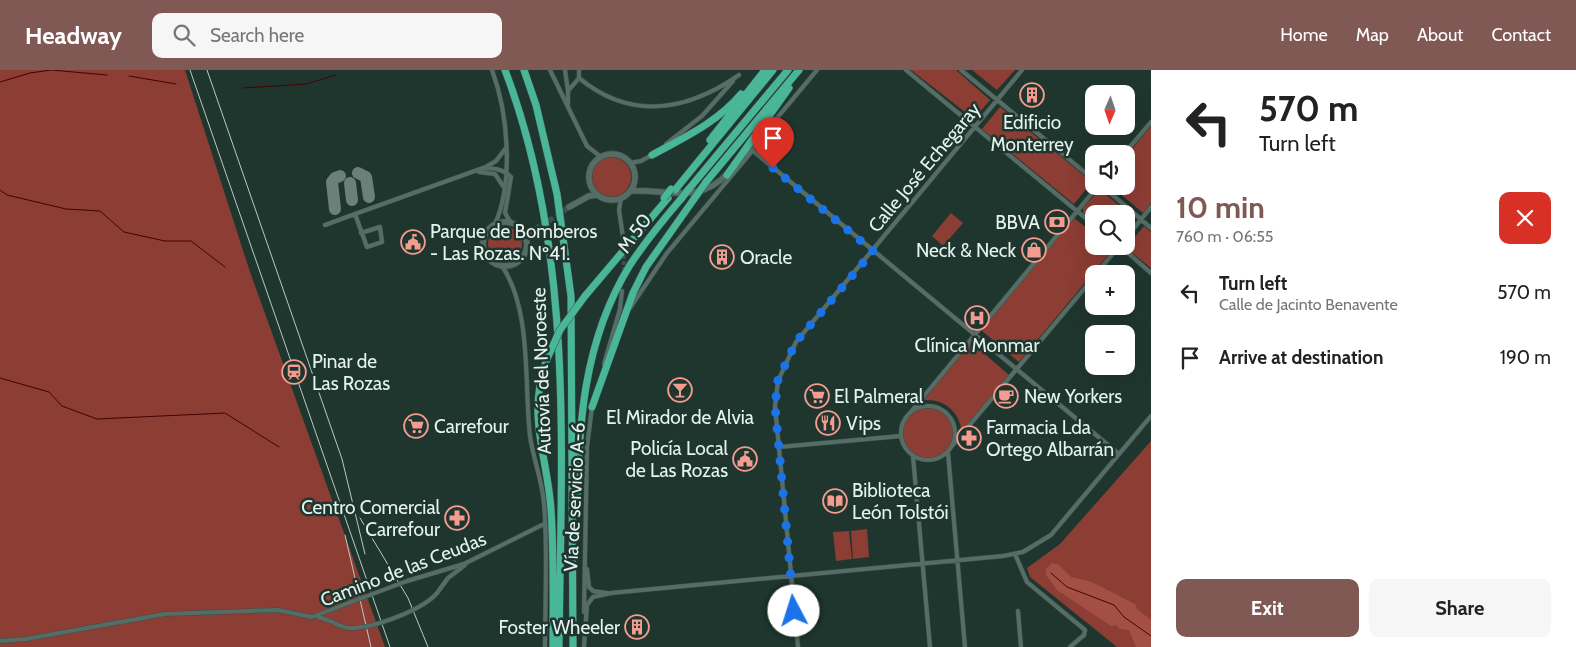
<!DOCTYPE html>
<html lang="en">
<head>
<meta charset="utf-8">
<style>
  :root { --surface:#fff; --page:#f6f6f6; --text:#222; --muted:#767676; --accent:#815954 }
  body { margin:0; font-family:Cabin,sans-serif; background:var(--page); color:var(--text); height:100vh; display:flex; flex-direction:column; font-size:19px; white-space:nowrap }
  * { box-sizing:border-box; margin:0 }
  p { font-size:16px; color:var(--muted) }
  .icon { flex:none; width:28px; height:28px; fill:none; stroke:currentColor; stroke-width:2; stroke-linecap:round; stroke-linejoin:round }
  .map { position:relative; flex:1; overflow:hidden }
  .drawer { display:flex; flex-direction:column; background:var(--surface); width:425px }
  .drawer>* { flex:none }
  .hud { background:#fff; color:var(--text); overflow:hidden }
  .needle { width:32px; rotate:182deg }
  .buttons { position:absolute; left:1085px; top:15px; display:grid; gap:10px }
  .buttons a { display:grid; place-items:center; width:50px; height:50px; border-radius:10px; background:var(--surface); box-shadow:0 5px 20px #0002; font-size:25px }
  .pin { position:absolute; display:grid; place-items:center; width:42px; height:42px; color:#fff; margin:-51px -21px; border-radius:50% 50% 50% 0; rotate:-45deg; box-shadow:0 0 5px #0007 }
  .pin .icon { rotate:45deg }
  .me { position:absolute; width:55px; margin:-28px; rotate:355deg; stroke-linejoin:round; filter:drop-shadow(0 0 4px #0008) }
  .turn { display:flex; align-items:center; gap:18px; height:105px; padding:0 25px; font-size:22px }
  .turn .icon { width:65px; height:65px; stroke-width:2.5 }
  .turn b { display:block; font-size:35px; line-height:42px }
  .round { display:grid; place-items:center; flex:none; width:52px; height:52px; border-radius:10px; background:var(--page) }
  .summary { display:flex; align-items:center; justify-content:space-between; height:85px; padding:0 25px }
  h1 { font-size:30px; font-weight:800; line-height:38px; color:var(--accent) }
  .primary-button { display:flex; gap:10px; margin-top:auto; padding:10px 25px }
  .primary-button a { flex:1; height:58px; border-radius:10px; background:var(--accent); color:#fff; font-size:20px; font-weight:800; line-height:58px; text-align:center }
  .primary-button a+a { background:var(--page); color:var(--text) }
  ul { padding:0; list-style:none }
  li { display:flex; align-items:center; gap:15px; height:65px; padding:0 25px }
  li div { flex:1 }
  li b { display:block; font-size:19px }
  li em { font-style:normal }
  header { display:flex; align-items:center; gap:30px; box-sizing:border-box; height:70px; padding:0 25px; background:var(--accent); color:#fff }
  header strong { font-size:24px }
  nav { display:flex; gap:28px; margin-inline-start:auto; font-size:18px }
  .search { width:350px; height:45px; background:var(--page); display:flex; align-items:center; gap:12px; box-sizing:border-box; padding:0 18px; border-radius:10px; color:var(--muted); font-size:19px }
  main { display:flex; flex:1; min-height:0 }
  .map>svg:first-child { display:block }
</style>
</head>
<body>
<header>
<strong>Headway</strong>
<div class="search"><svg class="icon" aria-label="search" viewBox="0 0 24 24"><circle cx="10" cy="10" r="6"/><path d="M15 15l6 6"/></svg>Search here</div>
<nav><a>Home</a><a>Map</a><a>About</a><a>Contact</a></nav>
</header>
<main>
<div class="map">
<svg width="1151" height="577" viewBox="0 0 1151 577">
  <rect width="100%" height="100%" fill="#1f362f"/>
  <path fill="#8c3d34" d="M0,0H185L249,199L385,577H0Z
    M911,0H956L990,30L974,49Z
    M972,0H1015L997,20Z
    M1000,37L1092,112L1074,134L982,59Z
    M1151,56V133L1143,143L1111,116H1126V86Z
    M591 107a20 20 0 1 1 40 0a20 20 0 1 1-40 0Z
    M1100,120L1135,148V153L1126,162V144H1094V151L1083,143V137Z
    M951,143L963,153L943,176L932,166Z
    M1074,148L1094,164V176H1109L1113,179L1019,292L981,260Z
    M1144,156L1151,162V198L1126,178Z
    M488 174a17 17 0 1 1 34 0a17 17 0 1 1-34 0Z
    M971,272L1009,305L962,361C958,341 945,329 924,330Z
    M903 363a25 25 0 1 1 50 0a25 25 0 1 1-50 0Z
    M1151,371V577H1117L1030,507L1027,498L1060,474Z
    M867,459L869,487L853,489L851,461Z
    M849,461L852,489L836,491L833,462Z"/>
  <path fill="#a44f44" d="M1052,493L1059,495L1071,507L1092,512L1135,534L1137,539L1151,550V577H1136L1129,560L1120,559L1116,555L1111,556L1057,520L1046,505V499Z"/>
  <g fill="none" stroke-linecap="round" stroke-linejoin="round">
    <path stroke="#420403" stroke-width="1" d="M129,6L176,14
      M0,12L30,3L51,0L107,5
      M243,18L306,14L336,5
      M0,120L7,125L66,139L100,141L124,162L165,171H191L225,197
      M0,308L49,322L62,336L97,349L225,343L279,377
      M1051,503L1067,517L1114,535L1124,547L1151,566"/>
    <path stroke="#6c807a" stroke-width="12" d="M358,103L366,107L369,127
      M350,113L352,130
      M335,139L332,112L335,108L340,106"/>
    <path stroke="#3d524c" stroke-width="4" stroke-dasharray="4 2" stroke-linecap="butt" d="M623,167L624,202"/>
    <path stroke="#3d524c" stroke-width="5.5" stroke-dasharray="5.5 3" stroke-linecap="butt" d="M542,156L569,137"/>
    <g stroke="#3c514b" stroke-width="5">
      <path id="street" d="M492,0C508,43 514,111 495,154
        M550,0L587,76L601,87
        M565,0L568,21
        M579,0V8C631,51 687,41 739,5
        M906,0L1094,155
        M961,0L1094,110
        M568,34V21L579,8
        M767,60L817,0
        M666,74L702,46L733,11
        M752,80L1119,384
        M1124,84L1151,52
        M630,93L641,91L652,85
        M484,98L496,91L506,78
        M479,102L495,104L503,116
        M1102,116L1151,158
        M621,128L619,140L623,167
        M325,155L355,144
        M361,163L380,157L382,172L367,177L355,144L483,98C494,98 503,99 511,107L505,143L511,153
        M1126,168L1151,137
        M1120,176L1151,203
        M502,196C532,240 524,314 530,366C533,388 542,410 544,433C548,480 545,529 545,577
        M1096,204L1119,176
        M630,238L667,183L753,80
        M604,294L620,239L622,221
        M901 363a27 27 0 1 1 54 0a27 27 0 1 1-54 0Z
        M910,343L1098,116
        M952,376L1094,207
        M779,377L901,366
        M948,383L965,577
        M913,386L930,577
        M1015,484L1027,512L1085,560L1084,565L1070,577
        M587,499L589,517L593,521L607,523
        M407,511L464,494L544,454
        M440,519L448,508L465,495
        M1018,541L1021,577
        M584,542L587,377L592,337
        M318,547L330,551
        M0,571L26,569L165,544L278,540L312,547L354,531
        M584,576L587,535L593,527L611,523L1003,486L1023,482L1051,465L1151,346
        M798,577L775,336L778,311L796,272L1022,0"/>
    </g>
    <g stroke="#3c514b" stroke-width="7">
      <path id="secondary" d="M746,83L768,59
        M589 107a23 23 0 1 1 46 0a23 23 0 1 1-46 0Z
        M630,121C667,119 699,135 728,103
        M569,137L589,126L597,125
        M483 174a22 22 0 1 1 44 0a22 22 0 1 1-44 0Z
        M526,170L538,158"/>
    </g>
    <g stroke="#3c514b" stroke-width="8">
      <path id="highway" d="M505,0C575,184 561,385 559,577
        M524,0L536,35L557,124L571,226L573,577
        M710,70L765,0
        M652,85C683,68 718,52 741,24
        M727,105L789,18
        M706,112L799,0
        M675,120L773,0
        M688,120L788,0
        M585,226L668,128
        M546,291C527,348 547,384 551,439C554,484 553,531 553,577
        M592,337L633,223L646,197L694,129
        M577,444C578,357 583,271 630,195C645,172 663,150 681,129"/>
    </g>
    <use href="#street" stroke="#556d65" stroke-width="4"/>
    <use href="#secondary" stroke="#556d65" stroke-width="5.5"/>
    <use href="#highway" stroke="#4ab698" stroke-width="7"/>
    <path stroke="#b9c9c4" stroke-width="1" d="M190,0L390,577
      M207,0L342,389L365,484
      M360,448L408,528L428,577
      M345,465L371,577"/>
    <g stroke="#3c514b" stroke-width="5" stroke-linecap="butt">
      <path id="street-bridge" d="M354,531L407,511
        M330,551C336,554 341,557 348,558C372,559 428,539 440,519"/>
    </g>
    <g stroke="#3c514b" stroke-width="8" stroke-linecap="butt">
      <path id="highway-bridge" d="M664,128L671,119
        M681,129L688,120
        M694,129L706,112
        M546,291L560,260L585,226"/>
    </g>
    <use href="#street-bridge" stroke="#556d65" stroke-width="4"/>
    <use href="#highway-bridge" stroke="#4ab698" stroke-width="7"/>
  </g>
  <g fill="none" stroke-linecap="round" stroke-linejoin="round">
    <path stroke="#1a73e8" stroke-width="9" stroke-dasharray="0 16.2" d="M773,98L873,181L796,272L778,310L775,336L794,541"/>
  </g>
  <defs>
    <g id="building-ring" transform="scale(1.25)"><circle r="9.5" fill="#1f362f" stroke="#f59c90" stroke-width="1.5"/><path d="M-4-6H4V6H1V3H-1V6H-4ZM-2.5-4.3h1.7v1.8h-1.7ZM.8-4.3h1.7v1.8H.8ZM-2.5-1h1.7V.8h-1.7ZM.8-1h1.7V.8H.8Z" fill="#f59c90"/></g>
    <g id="bank-ring" transform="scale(1.25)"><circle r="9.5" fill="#1f362f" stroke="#f59c90" stroke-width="1.5"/><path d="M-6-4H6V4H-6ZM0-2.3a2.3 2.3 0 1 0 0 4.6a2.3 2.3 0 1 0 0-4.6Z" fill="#f59c90"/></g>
    <g id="civic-ring" transform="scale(1.25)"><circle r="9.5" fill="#1f362f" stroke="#f59c90" stroke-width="1.5"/><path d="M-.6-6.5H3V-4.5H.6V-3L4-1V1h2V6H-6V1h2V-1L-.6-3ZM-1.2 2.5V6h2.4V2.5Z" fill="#f59c90"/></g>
    <g id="shop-ring" transform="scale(1.25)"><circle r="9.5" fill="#1f362f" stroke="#f59c90" stroke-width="1.5"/><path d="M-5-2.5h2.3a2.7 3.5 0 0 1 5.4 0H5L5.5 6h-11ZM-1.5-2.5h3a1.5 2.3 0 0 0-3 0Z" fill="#f59c90"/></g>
    <g id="hospital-ring" transform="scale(1.25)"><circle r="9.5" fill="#1f362f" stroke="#f59c90" stroke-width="1.5"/><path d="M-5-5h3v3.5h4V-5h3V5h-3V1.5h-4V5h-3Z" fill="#f59c90"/></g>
    <g id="station-ring" transform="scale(1.25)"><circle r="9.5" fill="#1f362f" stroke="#f59c90" stroke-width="1.5"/><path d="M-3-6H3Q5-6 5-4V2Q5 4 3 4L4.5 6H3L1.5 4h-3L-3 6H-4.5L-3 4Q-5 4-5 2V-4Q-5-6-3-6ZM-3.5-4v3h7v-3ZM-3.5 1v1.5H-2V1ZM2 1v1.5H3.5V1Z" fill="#f59c90"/></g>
    <g id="bar-ring" transform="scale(1.25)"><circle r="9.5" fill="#1f362f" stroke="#f59c90" stroke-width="1.5"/><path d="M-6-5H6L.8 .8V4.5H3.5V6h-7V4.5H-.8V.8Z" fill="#f59c90"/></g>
    <g id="supermarket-ring" transform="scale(1.25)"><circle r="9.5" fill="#1f362f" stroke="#f59c90" stroke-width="1.5"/><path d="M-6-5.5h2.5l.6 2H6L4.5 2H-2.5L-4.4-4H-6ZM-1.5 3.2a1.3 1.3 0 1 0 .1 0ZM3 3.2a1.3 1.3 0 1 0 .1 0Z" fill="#f59c90"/></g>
    <g id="cafe-ring" transform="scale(1.25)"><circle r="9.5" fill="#1f362f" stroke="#f59c90" stroke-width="1.5"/><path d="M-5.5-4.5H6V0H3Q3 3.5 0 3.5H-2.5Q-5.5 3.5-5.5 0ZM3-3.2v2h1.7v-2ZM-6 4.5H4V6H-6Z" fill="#f59c90"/></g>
    <g id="restaurant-ring" transform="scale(1.25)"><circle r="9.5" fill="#1f362f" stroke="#f59c90" stroke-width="1.5"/><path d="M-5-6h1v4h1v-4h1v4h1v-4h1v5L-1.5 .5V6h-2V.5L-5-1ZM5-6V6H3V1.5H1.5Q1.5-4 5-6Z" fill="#f59c90"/></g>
    <g id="pharmacy-ring" transform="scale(1.25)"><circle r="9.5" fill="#1f362f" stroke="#f59c90" stroke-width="1.5"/><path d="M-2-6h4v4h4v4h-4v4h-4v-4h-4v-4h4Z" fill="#f59c90"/></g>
    <g id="library-ring" transform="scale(1.25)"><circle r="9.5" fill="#1f362f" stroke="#f59c90" stroke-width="1.5"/><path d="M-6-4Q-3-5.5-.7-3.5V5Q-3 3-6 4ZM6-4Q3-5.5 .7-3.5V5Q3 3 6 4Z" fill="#f59c90"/></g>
  </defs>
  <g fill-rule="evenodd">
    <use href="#building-ring" x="1032" y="25"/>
    <use href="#bank-ring" x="1057" y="152"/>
    <use href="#civic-ring" x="413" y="172"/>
    <use href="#shop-ring" x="1034" y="180"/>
    <use href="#building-ring" x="722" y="187"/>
    <use href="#hospital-ring" x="977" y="248"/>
    <use href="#station-ring" x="294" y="302"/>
    <use href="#bar-ring" x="680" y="320"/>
    <use href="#supermarket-ring" x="817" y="326"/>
    <use href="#cafe-ring" x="1006" y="326"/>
    <use href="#restaurant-ring" x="828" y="353"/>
    <use href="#supermarket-ring" x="416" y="356"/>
    <use href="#pharmacy-ring" x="969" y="368"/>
    <use href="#civic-ring" x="745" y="389"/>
    <use href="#library-ring" x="835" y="431"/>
    <use href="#pharmacy-ring" x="457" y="448"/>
    <use href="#building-ring" x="637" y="557"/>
  </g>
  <g text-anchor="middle" stroke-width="5" stroke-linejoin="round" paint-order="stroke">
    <g font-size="19" fill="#e5f3ee" stroke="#1f362f" text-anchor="start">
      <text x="1032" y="59" text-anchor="middle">Edificio<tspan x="1032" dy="22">Monterrey</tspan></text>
      <text x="1040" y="159" text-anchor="end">BBVA</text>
      <text x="430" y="168">Parque de Bomberos<tspan x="430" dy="22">- Las Rozas. Nº41.</tspan></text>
      <text x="1016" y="187" text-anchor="end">Neck &amp; Neck</text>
      <text x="740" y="194">Oracle</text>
      <text x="977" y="282" text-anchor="middle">Clínica Monmar</text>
      <text x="312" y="298">Pinar de<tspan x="312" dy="22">Las Rozas</tspan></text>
      <text x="834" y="333">El Palmeral</text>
      <text x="1024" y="333">New Yorkers</text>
      <text x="680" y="354" text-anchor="middle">El Mirador de Alvia</text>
      <text x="846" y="360">Vips</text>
      <text x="434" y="363">Carrefour</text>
      <text x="986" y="364">Farmacia Lda<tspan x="986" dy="22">Ortego Albarrán</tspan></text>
      <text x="728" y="385" text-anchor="end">Policía Local<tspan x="728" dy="22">de Las Rozas</tspan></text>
      <text x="852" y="427">Biblioteca<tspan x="852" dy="22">León Tolstói</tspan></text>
      <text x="440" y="444" text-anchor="end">Centro Comercial<tspan x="440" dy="22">Carrefour</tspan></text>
      <text x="620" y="564" text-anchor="end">Foster Wheeler</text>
    </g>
    <g font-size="19" fill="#e5f3ee" stroke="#1f362f">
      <text transform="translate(924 97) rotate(-50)" y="7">Calle José Echegaray</text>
      <text transform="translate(634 163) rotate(-54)" y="7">M 50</text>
      <text transform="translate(541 301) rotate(-92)" y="7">Autovía del Noroeste</text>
      <text transform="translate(574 427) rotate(-87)" y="7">Vía de servicio A-6</text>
      <text transform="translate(403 499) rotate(-21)" y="7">Camino de las Ceudas</text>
    </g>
  </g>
</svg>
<div class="buttons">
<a><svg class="needle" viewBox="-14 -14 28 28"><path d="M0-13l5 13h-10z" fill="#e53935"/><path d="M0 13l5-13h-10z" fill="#767676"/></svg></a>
<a><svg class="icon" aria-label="sound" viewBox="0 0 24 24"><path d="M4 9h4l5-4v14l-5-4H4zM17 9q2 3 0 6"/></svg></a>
<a><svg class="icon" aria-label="search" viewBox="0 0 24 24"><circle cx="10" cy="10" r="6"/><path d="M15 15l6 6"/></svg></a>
<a>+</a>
<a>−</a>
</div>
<div class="pin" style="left:773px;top:98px;background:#d93025"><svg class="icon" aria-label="arrive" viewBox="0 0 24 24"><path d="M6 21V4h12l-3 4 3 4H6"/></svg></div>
<svg class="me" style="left:794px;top:541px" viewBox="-20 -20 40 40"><circle r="19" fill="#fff"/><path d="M0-13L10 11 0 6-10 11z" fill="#1a73e8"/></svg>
</div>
<section class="drawer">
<div class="hud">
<div class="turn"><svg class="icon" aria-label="left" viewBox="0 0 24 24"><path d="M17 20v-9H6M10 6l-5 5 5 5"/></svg><div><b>570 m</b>Turn left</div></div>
</div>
<div class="summary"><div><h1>10 min</h1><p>760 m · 06:55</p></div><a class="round" style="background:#d93025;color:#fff"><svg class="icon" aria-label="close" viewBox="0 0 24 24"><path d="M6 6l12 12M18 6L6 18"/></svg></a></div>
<ul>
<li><svg class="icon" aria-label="left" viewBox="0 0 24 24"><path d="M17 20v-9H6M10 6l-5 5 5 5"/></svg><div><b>Turn left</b><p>Calle de Jacinto Benavente</p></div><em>570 m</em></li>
<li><svg class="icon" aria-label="arrive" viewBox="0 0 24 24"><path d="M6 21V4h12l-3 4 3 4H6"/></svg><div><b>Arrive at destination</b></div><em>190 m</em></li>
</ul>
<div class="primary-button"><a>Exit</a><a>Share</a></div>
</section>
</main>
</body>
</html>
